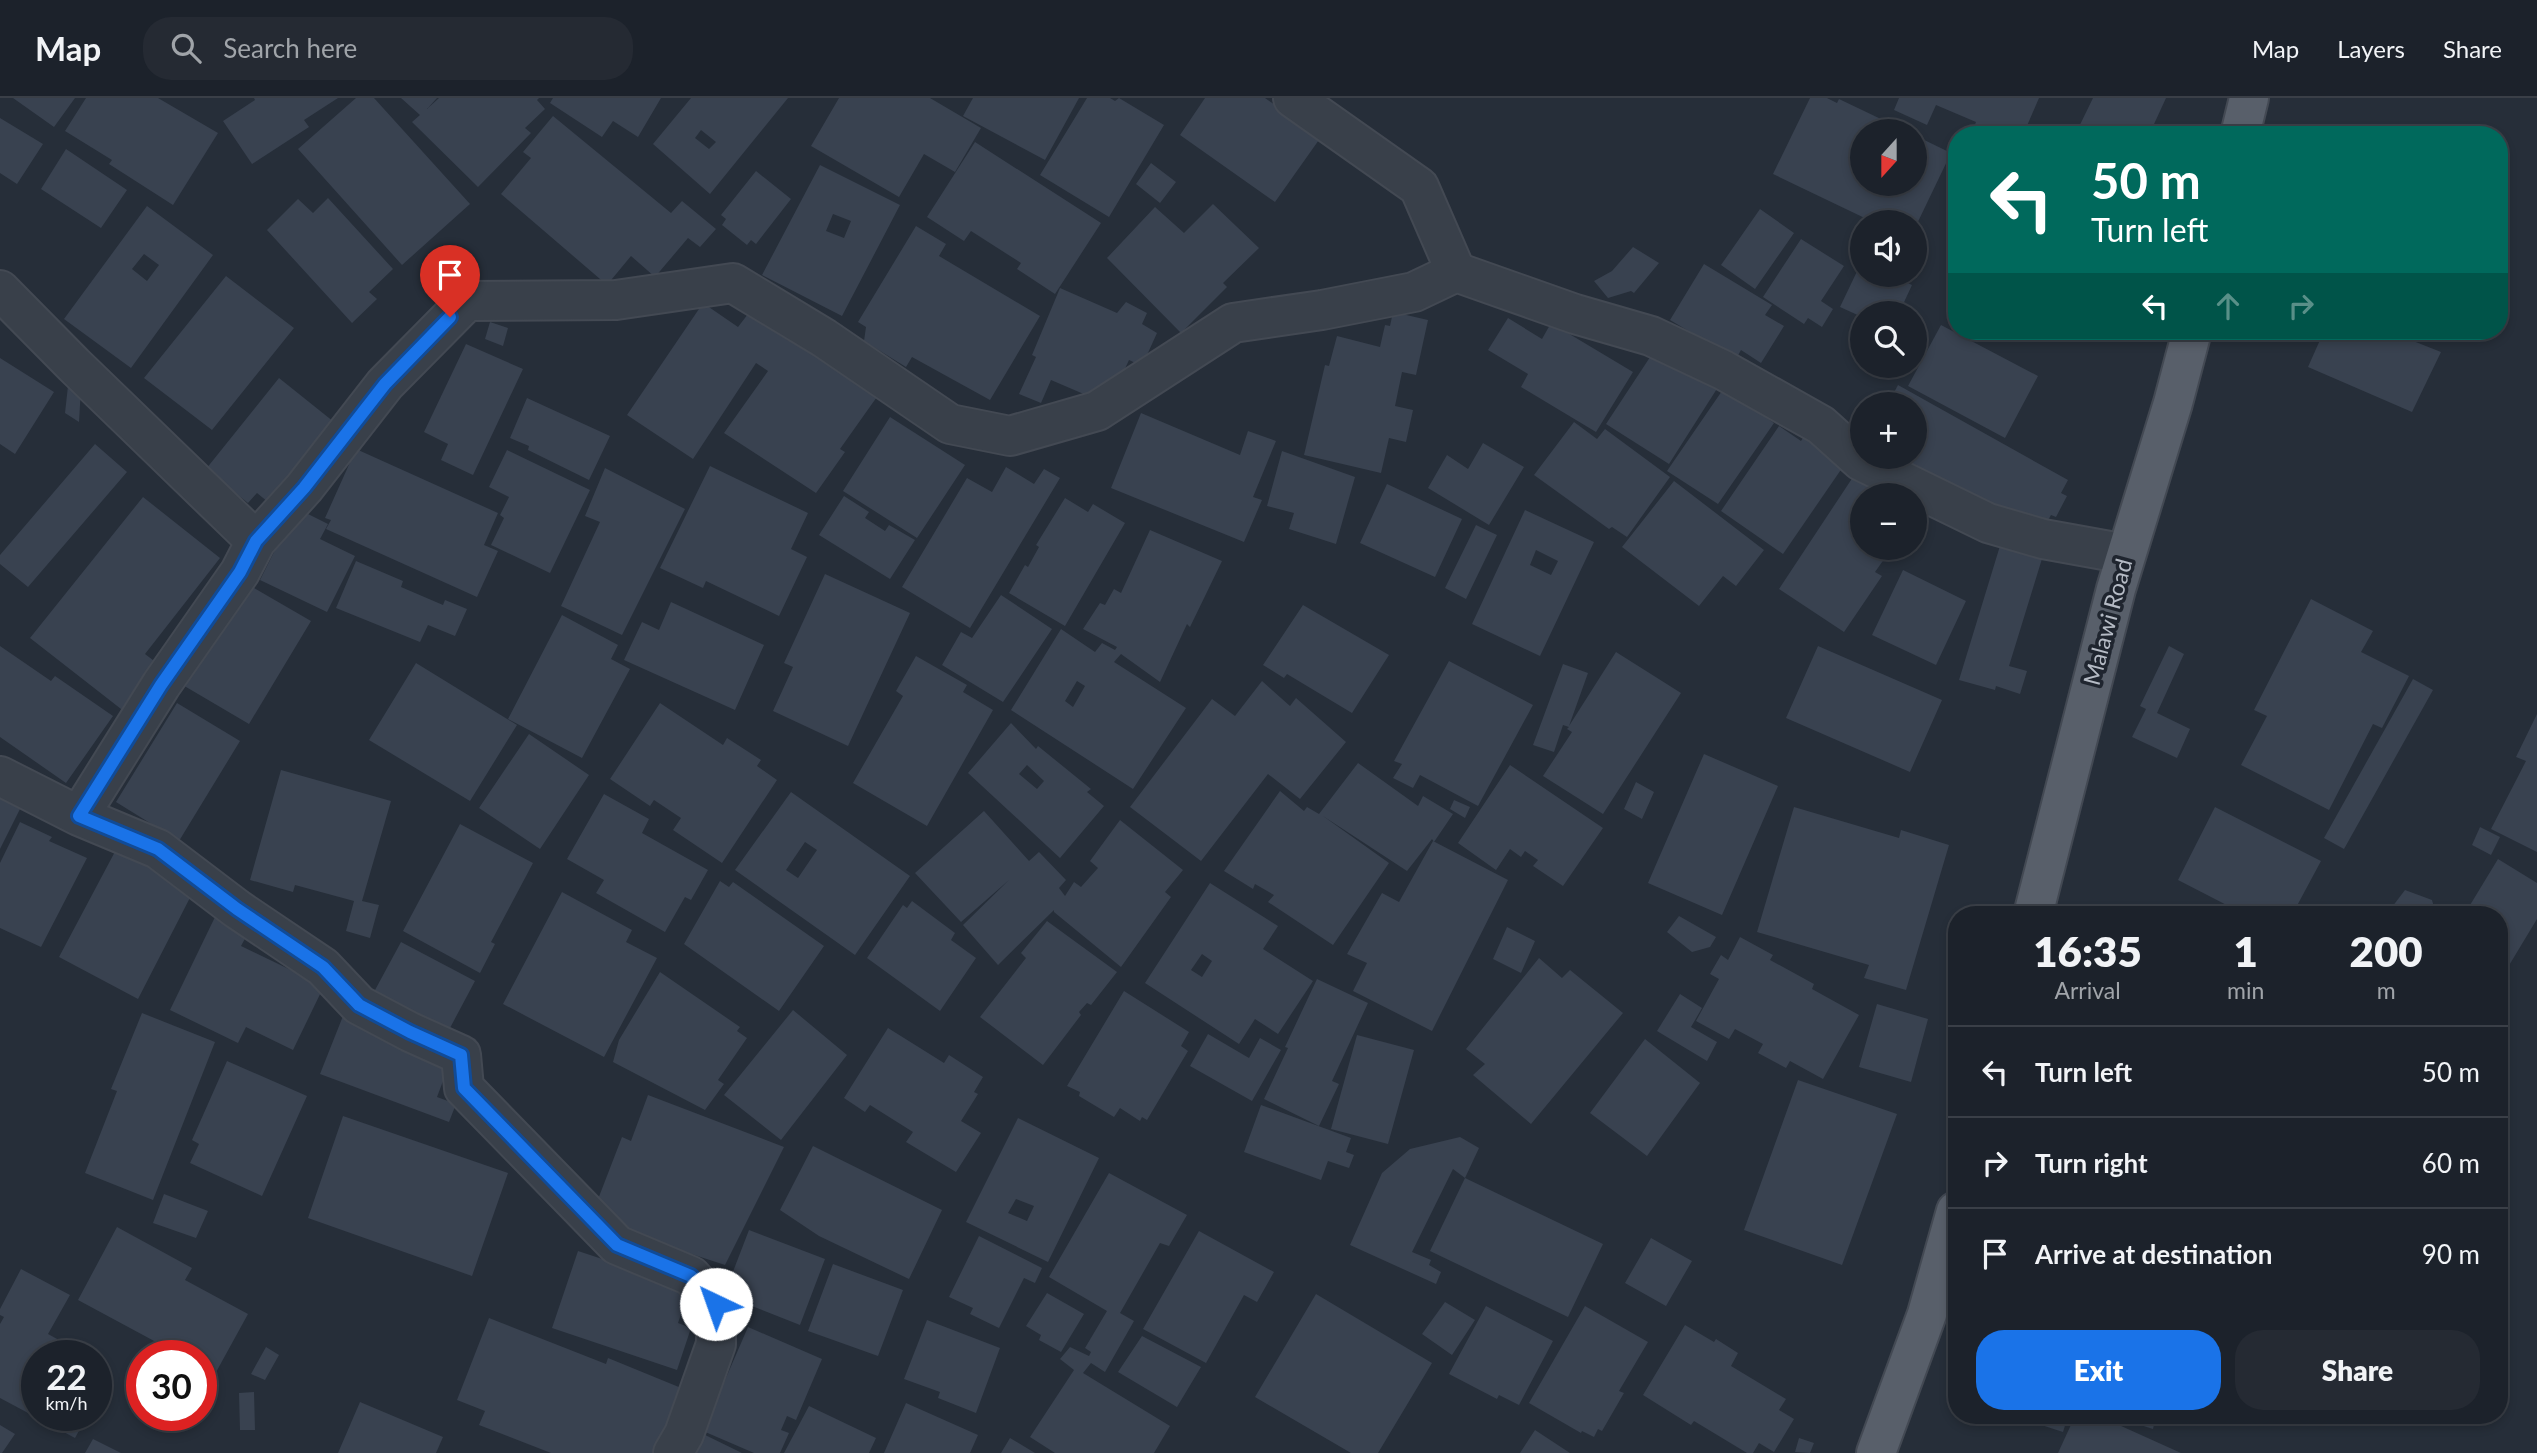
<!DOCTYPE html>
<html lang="en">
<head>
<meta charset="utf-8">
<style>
  :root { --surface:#1c222b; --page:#252a33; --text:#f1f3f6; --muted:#a0a4a9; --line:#3a3f47; --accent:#1a73e8 }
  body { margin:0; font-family:Lato,sans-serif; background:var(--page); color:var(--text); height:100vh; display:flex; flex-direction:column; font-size:26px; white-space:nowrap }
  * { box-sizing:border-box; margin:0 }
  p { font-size:23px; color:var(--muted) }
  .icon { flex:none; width:38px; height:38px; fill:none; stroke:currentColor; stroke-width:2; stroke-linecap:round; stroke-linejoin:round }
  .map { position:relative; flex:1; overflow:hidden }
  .details { position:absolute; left:1948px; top:808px; width:560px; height:518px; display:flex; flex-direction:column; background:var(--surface); border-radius:28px; box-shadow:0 4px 10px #0003,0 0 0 2px var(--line) }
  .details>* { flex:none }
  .hud { position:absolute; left:1948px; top:28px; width:560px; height:214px; border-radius:28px; box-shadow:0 4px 10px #0003,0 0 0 2px var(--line); background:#00695c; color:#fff; overflow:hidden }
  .needle { width:46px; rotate:201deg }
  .tools { position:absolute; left:1850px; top:21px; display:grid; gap:14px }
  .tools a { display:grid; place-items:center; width:77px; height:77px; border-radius:50%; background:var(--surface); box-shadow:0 4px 10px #0003,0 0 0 2px var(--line); font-size:35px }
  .speed { position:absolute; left:21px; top:1242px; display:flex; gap:14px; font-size:35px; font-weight:700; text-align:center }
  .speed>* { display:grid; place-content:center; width:91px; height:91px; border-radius:50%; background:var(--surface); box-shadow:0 4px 10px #0003,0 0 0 2px var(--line); line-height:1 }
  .speed small { font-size:18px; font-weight:400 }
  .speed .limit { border:10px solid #d22; background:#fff; color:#111 }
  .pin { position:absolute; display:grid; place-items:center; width:60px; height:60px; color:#fff; margin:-72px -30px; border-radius:50% 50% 50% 0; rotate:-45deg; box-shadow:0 0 7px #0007 }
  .pin .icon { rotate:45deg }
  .me { position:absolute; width:77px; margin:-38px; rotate:318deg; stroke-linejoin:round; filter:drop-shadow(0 0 5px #0008) }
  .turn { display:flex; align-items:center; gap:24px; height:147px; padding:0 28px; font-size:32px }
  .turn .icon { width:91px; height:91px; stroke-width:2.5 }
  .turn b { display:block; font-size:49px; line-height:60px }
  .lanes { display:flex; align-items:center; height:66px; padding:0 28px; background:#0003; justify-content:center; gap:35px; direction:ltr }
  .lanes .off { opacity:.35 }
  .eta { display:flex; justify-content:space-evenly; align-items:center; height:119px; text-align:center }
  .eta b { font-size:42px; font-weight:800; line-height:49px }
  .cta { display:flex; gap:14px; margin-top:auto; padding:14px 28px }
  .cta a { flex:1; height:80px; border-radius:28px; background:var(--accent); color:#fff; font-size:28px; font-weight:800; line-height:80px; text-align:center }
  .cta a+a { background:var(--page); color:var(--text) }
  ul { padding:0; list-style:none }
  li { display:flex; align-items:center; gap:21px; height:91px; padding:0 28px; border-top:2px solid var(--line) }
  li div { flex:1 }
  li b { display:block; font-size:26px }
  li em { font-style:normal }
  header { display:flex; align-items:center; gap:42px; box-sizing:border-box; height:98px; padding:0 35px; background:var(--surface); border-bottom:2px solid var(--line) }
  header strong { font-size:33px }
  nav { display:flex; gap:38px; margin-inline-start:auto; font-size:24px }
  .search { width:490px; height:63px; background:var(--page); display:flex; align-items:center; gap:18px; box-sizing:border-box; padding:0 24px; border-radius:28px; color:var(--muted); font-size:26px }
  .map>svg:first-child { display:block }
</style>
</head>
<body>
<header>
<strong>Map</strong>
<div class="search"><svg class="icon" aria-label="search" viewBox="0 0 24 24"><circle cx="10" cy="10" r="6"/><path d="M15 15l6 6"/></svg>Search here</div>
<nav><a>Map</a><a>Layers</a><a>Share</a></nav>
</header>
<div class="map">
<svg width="2537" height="1355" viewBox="0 0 2537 1355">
  <rect width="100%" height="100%" fill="#262e39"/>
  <path fill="#394250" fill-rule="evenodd" d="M13,0H75L54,29Z
    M86,0H158L218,35L173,107L109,66L112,62L65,33Z
    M254,0H338L304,22L309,29L252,66L223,23L255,2Z
    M356,0H374L470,106L402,167L298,51Z
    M401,0H437L427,11L439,0H539L537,2L545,11L525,30L531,35L478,89L412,24L420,17Z
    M553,0H661L638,39L613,23L602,39L550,5Z
    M691,0H788L710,96L653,46ZM701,32L716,44L709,51L695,40Z
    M839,0H930L981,30L955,74L924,56L899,99L811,48Z
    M973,0H1079L1045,62L963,18Z
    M1087,0H1110L1115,3L1119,0L1164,27L1109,119L1040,77Z
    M1205,0H1265L1321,39L1275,104L1180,37Z
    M1810,0H1827L1837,5L1839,1L1906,33H1862V86H1914V37L1951,55L1914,132V124H1873L1773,76Z
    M1899,0H2039L2023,37H1971L1976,24L1936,7L1927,27L1894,12Z
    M2093,0H2166L2149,37H2075Z
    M553,18L671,115L682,103L716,131L700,149L688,140L655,179L631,158L607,187L501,96L531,60L523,54Z
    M0,20L43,46L17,86L0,75Z
    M975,44L1101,125L1055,196L1017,171L1021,165L971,133L964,143L927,119Z
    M66,51L127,92L101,130L41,91Z
    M1151,65L1176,84L1160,105L1136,86Z
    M820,67L900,107L842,218L762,177ZM833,116L851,123L844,140L826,133Z
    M756,73L791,101L756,146L751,142L747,147L722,127L726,121L721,117Z
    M328,100L393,171L369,194L377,201L352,225L267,132L298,101L313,115Z
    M1213,106L1259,150L1223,185L1227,189L1181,235L1107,160L1155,109L1184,135Z
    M147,108L213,157L131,270L64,221ZM144,156L159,167L147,183L132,171Z
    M1760,111L1794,135L1755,191L1721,167Z
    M916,128L946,146L939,158L1040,218L990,302L912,259L906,269L864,243L866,229L858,224Z
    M1801,141L1844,168L1821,203L1833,211L1822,229L1808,220L1804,226L1763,199Z
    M1633,149L1659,165L1634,195L1631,193L1608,200L1594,183L1612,173Z
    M1862,163V177H1891L1912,187L1899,215H1862V219L1840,209Z
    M1704,166L1772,207L1765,217L1784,228L1761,265L1741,252L1736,261L1670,222Z
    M226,178L294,230L212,332L144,280Z
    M1060,190L1117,215L1126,204L1147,215L1142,226L1157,235L1142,268L1129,262L1115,292L1100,286L1093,300L1051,282L1041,305L1019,296L1036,259L1032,257Z
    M703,205L738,229L748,216L789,243L792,239L879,296L840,351L845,354L816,395L724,335L768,273L756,265L693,361L627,317Z
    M1393,214L1428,222L1416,277L1402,274L1395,308L1413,312L1406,344L1389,340L1381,375L1304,357L1325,267L1329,268L1337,238L1380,249L1385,227L1390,228Z
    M1508,220L1542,241L1551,225L1633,274L1596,334L1521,289L1528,276L1488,252Z
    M490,224L508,230L503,248L485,241Z
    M1941,227L2038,278L2005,340L1908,288Z
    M2324,233H2388L2441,254L2412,314L2308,269Z
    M466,246L523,271L473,377L441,362L448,346L424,334Z
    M1658,247L1720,286L1669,366L1606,326Z
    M0,260L54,294L15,356L0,346Z
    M69,279L81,290L79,324L65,315Z
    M279,280L334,324L268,404L257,395L248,405L206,371Z
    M1898,287L2068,382L2061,395L2067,398L2056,419L2051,417L2041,435L1873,359H1914V306H1888Z
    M1724,290L1774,325L1718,406L1667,373Z
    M527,300L610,338L589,382L528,352L529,348L510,340Z
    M1141,315L1240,357L1248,333L1276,343L1253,399L1262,402L1244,444L1111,390Z
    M890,319L965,367L917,440L843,393Z
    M1574,324L1597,341L1605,331L1670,379L1627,439L1612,429L1609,431L1534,377Z
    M1779,328L1801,343L1808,332L1849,360L1783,456L1721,413Z
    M1483,345L1524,369L1489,427L1428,390L1447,357L1468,371Z
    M95,346L127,374L28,489L0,466V457Z
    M356,351L498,415L484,447L498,453L477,499L326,431L331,422L325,420Z
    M507,352L590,392L550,475L491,447L504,420L500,417L509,399L489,389Z
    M1282,353L1355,379L1336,446L1289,431L1294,415L1267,408Z
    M710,368L808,415L791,451L807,459L779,518L706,483L703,490L660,470Z
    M1006,369L1034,386L1044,371L1060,380L970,530L902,489L967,380L992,394Z
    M605,370L685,411L622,537L561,508L600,424L585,418Z
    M1853,379L1879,397H1862V450H1892L1875,474L1882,478L1844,534L1779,491Z
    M1674,383L1764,452L1736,488L1723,478L1699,508L1622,449Z
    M1387,386L1462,421L1435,479L1360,445Z
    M844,398L869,414L865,420L885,433L889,427L915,442L890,481L819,437Z
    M143,399L220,460L145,556L166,572L130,618L30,540Z
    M1065,400L1088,414L1093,406L1125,425L1065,528L1009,495L1025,467L1028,469L1039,449L1036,447Z
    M296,410L328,426L320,441L355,458L327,514L260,482Z
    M1525,412L1594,444L1540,558L1472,526ZM1536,452L1558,463L1551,477L1530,467Z
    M1476,427L1497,437L1466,501L1445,490Z
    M1150,432L1222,463L1190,529L1187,526L1160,584L1121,556L1114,564L1186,610L1133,691L1011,612L1061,531L1095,554L1102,545L1115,552L1117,549L1083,531L1100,505L1105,507L1114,491L1121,495ZM1077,583L1085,588L1073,609L1065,603Z
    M2003,438L2045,451L2009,568L2027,573L2020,596L1996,588L1995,592L1959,582Z
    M356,463L403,483L401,489L443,507L445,502L467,511L455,538L428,527L420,544L336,510Z
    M1903,472L1966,503L1936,567L1872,537Z
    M825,476L910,515L848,648L773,613L793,569L784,565Z
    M242,483L311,523L249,626L181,586Z
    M1001,497L1052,531L1003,604L942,567L961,534L972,540Z
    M2311,501L2373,533L2361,554L2409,578L2382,630L2373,626L2329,712L2241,667L2267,618L2254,612Z
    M671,504L764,547L735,612L624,562L642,524L659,532Z
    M1303,507L1389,557L1352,615L1287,576L1284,580L1263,567Z
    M562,517L618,547L611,561L630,571L582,660L508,621Z
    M0,548L51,583L55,578L113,618L66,685L0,639Z
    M1818,548L1942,602L1910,674L1786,620Z
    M2169,548L2184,556L2157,615L2190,631L2177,660L2132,639L2146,611L2140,608Z
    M1616,554L1681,595L1603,716L1543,678L1572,634L1567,631L1569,629L1563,627L1554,654L1533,647L1563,566L1588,575L1569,628Z
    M916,558L967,587L963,594L993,612L927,728L853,685L903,598L896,593Z
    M1449,563L1533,607L1478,708L1420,677L1413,690L1393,680L1402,666L1394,663Z
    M416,565L517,627L470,703L369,642Z
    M2413,581L2433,592L2344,751L2324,740Z
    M1262,583L1290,608L1296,600L1346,644L1300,701L1268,676L1201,763L1130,709L1212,601L1235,618Z
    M177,605L240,643L179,743L116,704Z
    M660,605L723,647L727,640L761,662L757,668L777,682L722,765L673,732L681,720L654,702L650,708L610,681Z
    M2537,616V754L2491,731L2526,663L2516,659Z
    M1011,625L1036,651L1038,648L1091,691L1087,694L1104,708L1060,760L968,675ZM1027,667L1044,683L1037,691L1019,676Z
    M529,636L589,677L540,751L479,710Z
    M1704,656L1778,688L1722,817L1648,785Z
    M1358,665L1418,708L1423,698L1453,716L1434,744L1432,741L1407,773L1323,718L1389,765L1333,847L1268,804L1274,797L1255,786L1253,791L1224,773L1280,693L1304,713L1307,709L1319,716Z
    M1510,667L1603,730L1563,788L1533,768L1538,762L1525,753L1521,759L1510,751L1496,772L1458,745Z
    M281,672L391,703L362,803L379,807L370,840L346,833L354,803L295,787L293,794L250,782Z
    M1636,684L1654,694L1642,721L1624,711Z
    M791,694L910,778L855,857L735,772ZM805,744L817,752L798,780L786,772Z
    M0,696L22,707L0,751Z
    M604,696L649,721L642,735L708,772L691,802L685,799L665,834L596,795L604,782L567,761Z
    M1454,702L1470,709L1465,720L1450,711Z
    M1794,709L1899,740L1901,732L1949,747L1906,892L1864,880L1869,867L1757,834Z
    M2215,709L2321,763L2292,817H2246L2178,782Z
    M984,713L1029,763L1039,754L1066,782L1059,790L1065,798L1074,784L1081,789L1098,770L1090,763L1120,722L1183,772L1165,794L1171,799L1121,869L1054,814V812L998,867L963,827L1009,782L961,824L915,775Z
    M20,724L52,739L49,743L87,760L41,849L0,830V765Z
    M460,726L533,765L491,844L495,846L480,875L403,833Z
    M2480,729L2500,739L2491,757L2472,747Z
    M1433,743L1508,782L1432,933L1353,893L1367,865L1347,856L1382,795L1399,804Z
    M118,748L196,788L138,901L59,859Z
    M2498,761L2537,785V821L2499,884V817H2464Z
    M720,783L729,789L733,784L824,848L779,913L684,846Z
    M1210,785L1278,828L1263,851L1313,883L1278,936L1255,921L1239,946L1145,885ZM1202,856L1212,863L1202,879L1191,872Z
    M2405,792L2432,802L2436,817H2386Z
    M562,794L632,832L626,844L657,860L604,959L503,906Z
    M912,803L955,835L951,842L976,860L940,913L867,860L903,807L907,810Z
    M1679,818L1716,839L1710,849L1692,854L1667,834Z
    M215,819L248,835L241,848L324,888L293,952L246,929L238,945L170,912Z
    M1047,823L1117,874L1091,907L1087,905L1079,914L1081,917L1043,967L980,919L1026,860L1021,855Z
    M1507,829L1535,843L1521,875L1493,861Z
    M1740,839L1773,857L1770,862L1814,886L1812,891L1859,917L1823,981L1790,963L1786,970L1758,955L1763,946L1735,931L1729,941L1696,923L1719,881L1710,876L1721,857L1728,862Z
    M401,844L475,883L442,945L368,905Z
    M1539,860L1562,880L1570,872L1623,915L1531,1026L1473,977L1485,966L1466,951Z
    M660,874L740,929L737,933L747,940L718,982L724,986L705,1012L613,964L619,942Z
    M1317,881L1368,905L1332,983L1339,986L1319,1028L1264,1001L1288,950L1285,949Z
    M1124,893L1189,934L1181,948L1188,953L1147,1022L1142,1019L1140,1023L1120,1010L1114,1019L1079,998L1080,994L1067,988Z
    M1680,896L1702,910L1691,929L1717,944L1707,963L1657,933Z
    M1877,906L1928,921L1911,984L1859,969Z
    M793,912L847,957L781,1042L724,997Z
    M142,915L215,944L153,1102L85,1075L117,993L111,991Z
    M343,918L452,959L437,999L456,1006L449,1024L320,976Z
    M888,930L944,965L949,957L983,979L974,994L978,996L961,1023L981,1035L956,1074L906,1044L913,1034L870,1007L865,1014L844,1000Z
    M1208,936L1249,960L1260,940L1281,952L1252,1003L1190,968Z
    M1357,937L1414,952L1388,1046L1331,1031Z
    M1645,941L1700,985L1647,1058L1590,1015Z
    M227,963L307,998L262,1098L190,1065L199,1046L192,1042Z
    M1798,982L1897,1016L1842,1167L1744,1132Z
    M648,997L784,1049L725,1167L609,1129L595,1109L622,1039L631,1043Z
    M1261,1007L1351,1040L1346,1054L1354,1057L1349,1070L1328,1063L1321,1082L1244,1054Z
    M343,1018L508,1075L472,1178L308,1120Z
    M1018,1020L1099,1060L1048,1164L966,1124ZM1016,1101L1034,1108L1027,1123L1008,1115Z
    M1460,1039L1479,1050L1465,1080L1603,1146L1568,1219L1430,1153L1465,1080L1453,1071L1412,1154L1431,1162L1429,1167L1441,1174L1436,1186L1350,1147L1382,1075L1410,1051Z
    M813,1048L942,1112L909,1181L819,1138L780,1112Z
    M1109,1075L1187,1117L1169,1148L1160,1145L1120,1215L1134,1223L1105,1274L1091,1265L1083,1275L1170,1328L1154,1355H1055L1030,1339L1074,1272L1060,1261L1070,1249L1089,1258L1091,1254L1085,1250L1107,1213L1049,1179Z
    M164,1096L208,1113L196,1140L153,1125Z
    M117,1129L192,1170L185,1182L248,1216L215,1276L201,1269V1258H182L78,1202Z
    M749,1132L825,1161L800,1227L724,1197Z
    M1199,1133L1274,1174L1257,1204L1244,1197L1206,1265L1143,1231Z
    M979,1138L1042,1170L1035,1185L1024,1180L999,1230L970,1216L973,1210L949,1199Z
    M1651,1140L1692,1163L1666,1208L1625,1185Z
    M578,1153L690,1190L678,1225L691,1230L677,1272L552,1230Z
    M833,1166L903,1192L878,1258L808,1233Z
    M21,1171L70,1197L48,1236L88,1258H37V1318H87L75,1340L0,1300V1226L4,1219L0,1217V1211Z
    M1047,1195L1084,1216L1061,1254L1039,1242L1041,1237L1026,1228Z
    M1316,1196L1432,1265L1378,1355H1351L1255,1299Z
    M1445,1204L1475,1222L1452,1257L1422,1236Z
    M1486,1208L1553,1243L1519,1307L1499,1297L1497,1301L1449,1276Z
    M1585,1208L1648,1244L1619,1293L1624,1295L1602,1333L1598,1331L1594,1339L1582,1333L1581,1335L1529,1305Z
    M489,1220L606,1266L608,1260L691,1294L657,1355H551L479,1327L485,1313L457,1302Z
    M927,1222L1000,1250L976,1315L938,1300L940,1294L904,1281Z
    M1685,1227L1714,1244L1716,1241L1738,1255L1731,1268L1786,1301L1779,1312L1794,1321L1774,1354L1759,1345L1753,1355H1747L1694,1323L1691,1327L1643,1297Z
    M748,1229L822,1261L796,1322L787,1318L781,1332L789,1335L780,1355H754L703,1333Z
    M1142,1238L1201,1269L1177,1309L1118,1274Z
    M266,1249L279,1257L265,1282L251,1276Z
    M96,1276L107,1281L96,1301Z
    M254,1294L255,1332H240L239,1295Z
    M360,1304L443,1339L436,1355H338Z
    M906,1305L978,1337L970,1355H884Z
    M809,1308L876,1340L869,1355H784Z
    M2014,1318H2068L2063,1334Z
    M2075,1318H2099L2181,1355H2058Z
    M2112,1318H2156L2153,1331Z
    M0,1327L15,1336L2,1355H0Z
    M1535,1332L1570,1355H1520Z
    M699,1334L742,1355H689Z
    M1010,1340L1035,1355H1001Z
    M1799,1340L1814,1345L1810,1355L1795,1354Z
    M93,1341L121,1355H85Z"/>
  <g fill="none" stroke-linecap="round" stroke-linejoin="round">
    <g stroke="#434953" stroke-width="42">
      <path id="street" d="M1293,0L1419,89L1456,174
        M0,192L74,267L256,443L240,474L161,587L79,718
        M256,443L304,390L385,286L467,203L616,202L733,185L824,240L950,326L1010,338L1097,313L1233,225L1322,212L1414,194L1456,174L1575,216L1651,238L1723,272L1821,327L1861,363L1988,425L2043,441L2126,456
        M0,678L79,718L158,751L237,811L323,869L359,907L410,934L461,957L464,990L617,1147L691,1178L716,1206V1246L684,1336L673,1355"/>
    </g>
    <g stroke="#434953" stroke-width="42">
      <path id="primary" d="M2240,37L2249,0
        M2033,817L2116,491L2173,305L2192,233
        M1876,1355L1927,1216L1956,1113"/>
    </g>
    <use href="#street" stroke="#39404a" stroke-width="38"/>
    <use href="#primary" stroke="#585f6a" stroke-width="38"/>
  </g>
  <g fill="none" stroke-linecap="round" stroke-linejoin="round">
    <g stroke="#114b97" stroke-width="18">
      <path id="route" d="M450,219L385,286L304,390L256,443L240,474L161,587L79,718L158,751L237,811L323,869L359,907L410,934L461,957L464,990L617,1147L691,1178L716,1206"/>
    </g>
    <use href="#route" stroke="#1a73e8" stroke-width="12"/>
  </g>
  <g text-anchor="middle" stroke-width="7" stroke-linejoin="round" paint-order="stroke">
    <g font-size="23" fill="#b5bbc5" stroke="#1f252f">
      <text transform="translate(2108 524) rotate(-75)" y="8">Malawi Road</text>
    </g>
  </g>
</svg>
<div class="tools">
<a><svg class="needle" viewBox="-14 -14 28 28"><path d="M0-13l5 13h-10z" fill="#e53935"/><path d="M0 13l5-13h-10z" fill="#a0a4a9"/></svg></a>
<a><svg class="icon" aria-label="sound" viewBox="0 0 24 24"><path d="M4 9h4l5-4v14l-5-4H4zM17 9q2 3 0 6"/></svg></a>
<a><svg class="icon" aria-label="search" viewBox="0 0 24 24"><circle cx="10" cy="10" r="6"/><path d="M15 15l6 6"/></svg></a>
<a>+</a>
<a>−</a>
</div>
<div class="speed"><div>22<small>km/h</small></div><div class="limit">30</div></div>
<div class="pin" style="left:450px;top:219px;background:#d93025"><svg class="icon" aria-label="arrive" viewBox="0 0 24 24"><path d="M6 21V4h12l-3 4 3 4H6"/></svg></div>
<svg class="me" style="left:716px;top:1206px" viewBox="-20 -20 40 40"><circle r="19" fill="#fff"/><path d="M0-13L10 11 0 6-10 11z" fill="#1a73e8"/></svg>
<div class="hud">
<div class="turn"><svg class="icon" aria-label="left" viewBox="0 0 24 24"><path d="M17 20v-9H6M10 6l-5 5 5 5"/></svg><div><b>50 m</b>Turn left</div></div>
<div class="lanes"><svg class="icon" aria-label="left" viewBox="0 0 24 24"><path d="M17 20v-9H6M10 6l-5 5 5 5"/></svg><svg class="icon off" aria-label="ahead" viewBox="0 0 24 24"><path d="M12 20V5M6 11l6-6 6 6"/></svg><svg class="icon off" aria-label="right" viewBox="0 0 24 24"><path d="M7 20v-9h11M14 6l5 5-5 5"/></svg></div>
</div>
<section class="details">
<div class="eta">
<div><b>16:35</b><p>Arrival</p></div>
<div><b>1</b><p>min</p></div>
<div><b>200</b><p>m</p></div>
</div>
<ul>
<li><svg class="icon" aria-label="left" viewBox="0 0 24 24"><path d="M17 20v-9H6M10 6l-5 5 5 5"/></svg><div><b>Turn left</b></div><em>50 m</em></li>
<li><svg class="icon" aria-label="right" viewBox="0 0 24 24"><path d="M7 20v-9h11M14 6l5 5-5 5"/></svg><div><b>Turn right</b></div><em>60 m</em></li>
<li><svg class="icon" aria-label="arrive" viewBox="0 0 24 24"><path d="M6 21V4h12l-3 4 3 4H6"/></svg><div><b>Arrive at destination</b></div><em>90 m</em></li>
</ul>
<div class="cta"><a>Exit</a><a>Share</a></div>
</section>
</div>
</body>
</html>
